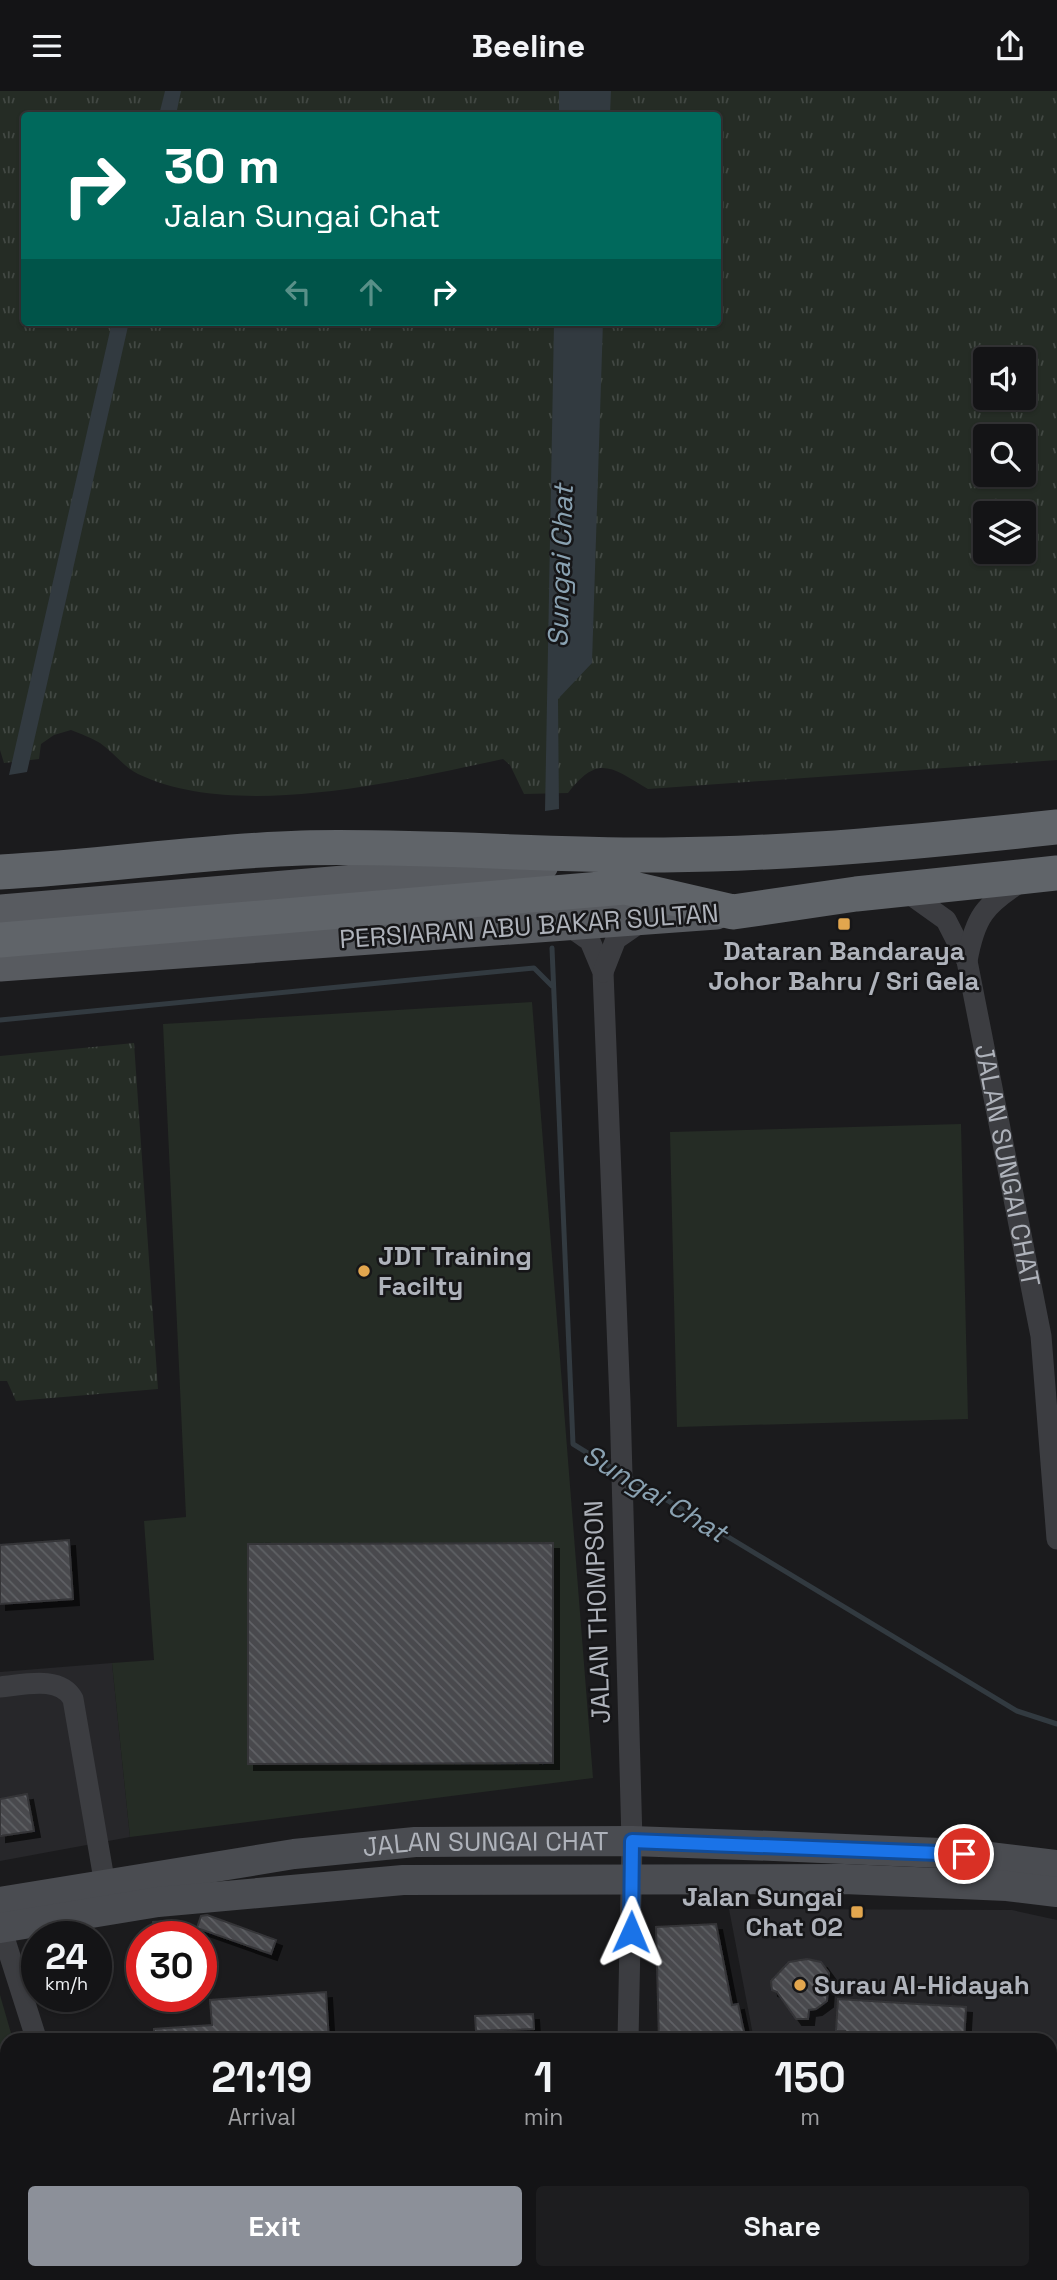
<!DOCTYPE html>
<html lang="en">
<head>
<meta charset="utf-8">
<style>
  :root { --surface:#141416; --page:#1d1d1f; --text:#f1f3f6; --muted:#9d9ea1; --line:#333335; --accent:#8c9099 }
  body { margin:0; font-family:"Space Grotesk",sans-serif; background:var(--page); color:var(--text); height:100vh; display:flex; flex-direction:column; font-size:26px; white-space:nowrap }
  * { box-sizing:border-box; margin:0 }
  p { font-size:23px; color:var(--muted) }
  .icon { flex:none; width:38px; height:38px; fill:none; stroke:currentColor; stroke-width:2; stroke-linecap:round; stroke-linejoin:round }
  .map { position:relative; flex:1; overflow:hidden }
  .details { position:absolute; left:0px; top:1942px; width:1057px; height:247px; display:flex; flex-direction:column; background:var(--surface); border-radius:21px 21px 0 0; box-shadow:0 2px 5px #0004,0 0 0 2px var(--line) }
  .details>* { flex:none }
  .top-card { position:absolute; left:21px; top:21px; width:700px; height:214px; border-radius:7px; box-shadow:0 2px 5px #0004,0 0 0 2px var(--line); background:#00695c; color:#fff; overflow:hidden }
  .tools { position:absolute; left:973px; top:256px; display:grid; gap:14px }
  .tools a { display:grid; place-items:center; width:63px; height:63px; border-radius:7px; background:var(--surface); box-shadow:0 2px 5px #0004,0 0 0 2px var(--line); font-size:35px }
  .speed { position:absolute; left:21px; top:1830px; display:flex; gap:14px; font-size:35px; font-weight:700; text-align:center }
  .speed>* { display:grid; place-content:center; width:91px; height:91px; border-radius:50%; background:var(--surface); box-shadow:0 2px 5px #0004,0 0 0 2px var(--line); line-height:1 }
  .speed small { font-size:18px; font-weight:400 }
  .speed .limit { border:10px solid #d22; background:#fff; color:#111 }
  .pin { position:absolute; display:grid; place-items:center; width:60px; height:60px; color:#fff; margin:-30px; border:4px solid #fff; border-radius:50%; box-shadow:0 2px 7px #0007 }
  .me { position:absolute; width:77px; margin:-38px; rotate:1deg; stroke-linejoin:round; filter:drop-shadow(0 0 5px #0008) }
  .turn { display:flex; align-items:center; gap:24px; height:147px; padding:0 28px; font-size:32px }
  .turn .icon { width:91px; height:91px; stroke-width:2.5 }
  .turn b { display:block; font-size:49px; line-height:60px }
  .lanes { display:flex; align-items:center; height:66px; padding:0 28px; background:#0003; justify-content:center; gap:35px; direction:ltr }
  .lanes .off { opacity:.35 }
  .eta { display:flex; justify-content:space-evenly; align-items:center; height:119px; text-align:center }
  .eta b { font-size:42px; font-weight:800; line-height:49px }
  .button { display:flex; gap:14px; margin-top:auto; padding:14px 28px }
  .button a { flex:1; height:80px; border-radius:7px; background:var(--accent); color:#fff; font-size:28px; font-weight:800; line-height:80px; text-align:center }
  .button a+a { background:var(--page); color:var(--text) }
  header { display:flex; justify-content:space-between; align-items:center; height:91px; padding:0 28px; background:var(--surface); font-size:32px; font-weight:800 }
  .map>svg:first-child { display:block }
</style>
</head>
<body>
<header><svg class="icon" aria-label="menu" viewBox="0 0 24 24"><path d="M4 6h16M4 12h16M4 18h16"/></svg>Beeline<svg class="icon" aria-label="share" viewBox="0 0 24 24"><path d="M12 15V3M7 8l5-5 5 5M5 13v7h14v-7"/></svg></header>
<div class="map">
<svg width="1057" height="2189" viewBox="0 0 1057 2189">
  <defs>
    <pattern id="grass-tufts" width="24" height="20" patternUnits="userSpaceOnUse" patternTransform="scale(1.75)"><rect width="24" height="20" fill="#252c25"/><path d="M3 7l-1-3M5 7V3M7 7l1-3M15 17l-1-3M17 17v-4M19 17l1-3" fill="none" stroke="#424843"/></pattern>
    <pattern id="building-back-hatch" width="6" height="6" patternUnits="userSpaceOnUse" patternTransform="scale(1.75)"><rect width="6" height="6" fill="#48494d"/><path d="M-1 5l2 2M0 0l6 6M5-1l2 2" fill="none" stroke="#606165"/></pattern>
    <filter id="shadow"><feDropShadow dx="6" dy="6" stdDeviation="0" flood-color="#0009"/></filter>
  </defs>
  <rect width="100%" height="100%" fill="#1b1b1d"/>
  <path fill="#27272a" d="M112,1572L130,1746L0,1770V1581Z
    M729,1818L1012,1819L1057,1829V2189H792L797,2182H1050V1950L754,1949Z"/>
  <path fill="url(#grass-tufts)" fill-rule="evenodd" d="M0,0H1057V669L648,698C611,676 598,663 568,702L524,703L510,674L503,668C400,690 237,730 138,683C124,676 113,661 100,652C92,647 81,643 71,639L54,644L41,653L39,668L4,672L0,659ZM24,24H718V231H24ZM985,268H1024V306H985ZM985,345H1024V383H985ZM985,422H1024V460H985Z
    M134,952L158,1298L16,1310L7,1290H0V965Z"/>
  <path fill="#252c25" d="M532,911L593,1687L130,1746L112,1572L154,1569L144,1430L186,1426L163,933Z
    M961,1033L968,1328L677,1336L670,1041Z
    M0,1904L13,1949L7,1950V1968L0,1969Z
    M7,1997V2092L0,2081V1999Z"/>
  <path fill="#323a40" d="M165,0H181L176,24H159Z
    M559,0H611L610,24H559Z
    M112,231H129L27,681L9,684Z
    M554,231H603L592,572L558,608L559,718L545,720Z"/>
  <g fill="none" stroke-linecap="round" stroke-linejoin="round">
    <path stroke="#323a40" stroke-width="5" d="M552,857L573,1353L615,1379
      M0,929L534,877L552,895
      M627,1385L1017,1620L1057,1633"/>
  </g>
  <path fill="url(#building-back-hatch)" stroke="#353538" stroke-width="2" filter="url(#shadow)" d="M69,1449L73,1508L0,1513V1454Z
    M553,1452V1672L248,1673V1453Z
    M27,1703L34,1740L0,1745V1708Z
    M207,1824L276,1849L271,1863L197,1837L201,1825Z
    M168,1830L170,1846H155L153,1831Z
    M716,1833L732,1914L738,1913L746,1950H659L656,1836Z
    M807,1868L821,1871L829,1882L827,1910L816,1918L809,1919L808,1928H796L777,1901L772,1899L771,1890L789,1871Z
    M326,1901L329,1950H154V1938L212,1934L210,1909Z
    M838,1908L966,1916L964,1950L844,1948L845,1940H836Z
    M533,1923L534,1938L476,1940L475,1925Z"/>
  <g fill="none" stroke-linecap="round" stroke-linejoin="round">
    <path stroke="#3c3d41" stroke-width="16" d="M377,2182V2189"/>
    <g stroke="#3c3d41" stroke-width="21">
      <path id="s1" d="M904,799L946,829L967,870L1041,1245L1057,1448"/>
      <path d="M566,833L590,850L603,881L620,1311L632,1750L628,1950"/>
      <path d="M967,870C975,825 985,814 1022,790"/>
      <path d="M603,881L616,848L642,830"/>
      <path d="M0,1596C23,1594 60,1584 73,1608L105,1794"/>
      <path d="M1,1837L37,1950"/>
      <path d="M105,2182L107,2189"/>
      <path d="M620,2189L621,2182"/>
    </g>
    <g stroke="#4a4c51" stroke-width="30">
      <path id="s2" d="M0,1811L294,1763L415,1751L632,1750L774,1755L964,1763L1057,1774"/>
      <path d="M0,1837L158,1811L403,1789L844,1788L1007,1795L1057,1801"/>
    </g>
    <path stroke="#585b60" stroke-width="33" d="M0,820L542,774
      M0,874L716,822"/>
    <path stroke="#606469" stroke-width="35" d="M0,781C101,776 202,760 302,757C423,754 544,765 664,764C796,763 927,750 1057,736
      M0,849L625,796L733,821L856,803L1057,782"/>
  </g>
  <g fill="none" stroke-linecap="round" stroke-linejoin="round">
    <g stroke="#114b97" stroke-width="18">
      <path id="route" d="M631,1841L632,1750L964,1763"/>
    </g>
    <use href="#route" stroke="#1a73e8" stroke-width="12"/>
  </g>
  <g fill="#e2a64e" stroke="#161618" stroke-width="2.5">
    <rect x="837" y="826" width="14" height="14" rx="3.5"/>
    <circle cx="364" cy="1180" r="7"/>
    <rect x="850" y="1814" width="14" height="14" rx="3.5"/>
    <circle cx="800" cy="1894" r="7"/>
  </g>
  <g text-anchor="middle" stroke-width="5" stroke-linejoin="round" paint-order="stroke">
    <g font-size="26" fill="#afb3bb" stroke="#161618">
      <text transform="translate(529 835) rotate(-4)" y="9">PERSIARAN ABU BAKAR SULTAN</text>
      <text dy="9" stroke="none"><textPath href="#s1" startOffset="306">JALAN SUNGAI CHAT</textPath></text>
      <text transform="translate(597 1521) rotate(-92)" y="9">JALAN THOMPSON</text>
      <text dy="9" stroke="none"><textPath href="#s2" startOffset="490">JALAN SUNGAI CHAT</textPath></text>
    </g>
    <g font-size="26" font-weight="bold" fill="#afb3bb" stroke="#161618" text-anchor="start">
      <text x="844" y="869" text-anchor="middle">Dataran Bandaraya<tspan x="844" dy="30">Johor Bahru / Sri Gela</tspan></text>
      <text x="378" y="1174">JDT Training<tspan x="378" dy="30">Facilty</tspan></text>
      <text x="843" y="1815" text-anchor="end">Jalan Sungai<tspan x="843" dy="30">Chat 02</tspan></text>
      <text x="814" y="1903">Surau Al-Hidayah</text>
    </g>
    <g font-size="28" font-style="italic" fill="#8aa2b2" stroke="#161618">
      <text transform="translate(560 475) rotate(-88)" y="10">Sungai Chat</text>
      <text transform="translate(655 1402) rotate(31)" y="10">Sungai Chat</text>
    </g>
  </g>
</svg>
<div class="tools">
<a><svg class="icon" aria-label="sound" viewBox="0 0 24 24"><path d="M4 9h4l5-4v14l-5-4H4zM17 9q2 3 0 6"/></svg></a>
<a><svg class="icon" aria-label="search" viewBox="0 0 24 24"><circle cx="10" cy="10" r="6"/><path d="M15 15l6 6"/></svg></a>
<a><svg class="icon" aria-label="layers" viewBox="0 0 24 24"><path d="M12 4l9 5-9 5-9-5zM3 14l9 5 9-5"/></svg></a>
</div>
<div class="speed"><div>24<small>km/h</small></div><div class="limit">30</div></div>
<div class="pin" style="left:964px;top:1763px;background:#d93025"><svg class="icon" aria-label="arrive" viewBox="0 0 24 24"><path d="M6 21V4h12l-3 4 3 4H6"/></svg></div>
<svg class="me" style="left:631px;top:1841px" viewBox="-20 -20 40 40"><path d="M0-17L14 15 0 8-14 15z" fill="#1a73e8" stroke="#fff" stroke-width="4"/></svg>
<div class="top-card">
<div class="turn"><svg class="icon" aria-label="right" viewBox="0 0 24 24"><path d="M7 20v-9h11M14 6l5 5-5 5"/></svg><div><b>30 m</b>Jalan Sungai Chat</div></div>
<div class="lanes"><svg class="icon off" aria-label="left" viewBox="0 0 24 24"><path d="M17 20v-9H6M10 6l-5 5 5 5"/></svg><svg class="icon off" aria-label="ahead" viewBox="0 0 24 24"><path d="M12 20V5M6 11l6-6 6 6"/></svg><svg class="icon" aria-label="right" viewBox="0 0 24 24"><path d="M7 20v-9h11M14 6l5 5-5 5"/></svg></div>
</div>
<section class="details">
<div class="eta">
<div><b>21:19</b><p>Arrival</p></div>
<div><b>1</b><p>min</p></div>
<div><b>150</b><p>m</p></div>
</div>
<div class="button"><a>Exit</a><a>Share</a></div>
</section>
</div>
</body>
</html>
